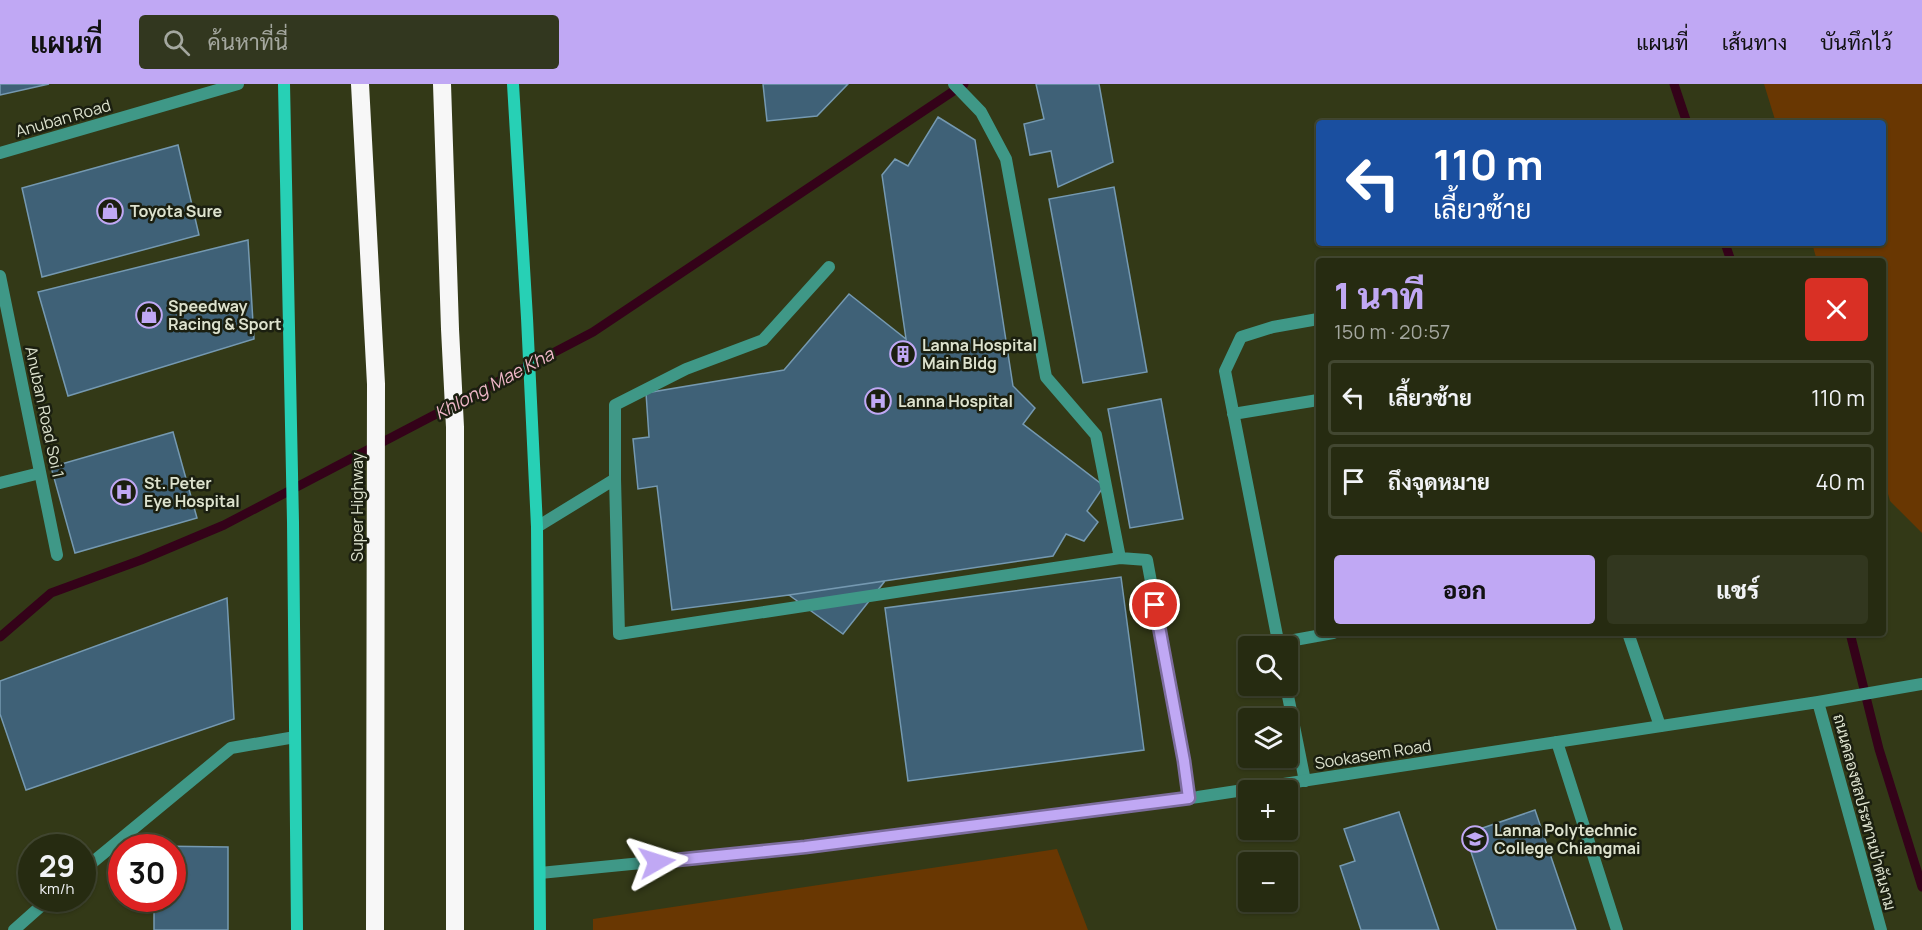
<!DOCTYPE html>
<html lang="th">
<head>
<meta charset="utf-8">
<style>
  :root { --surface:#262b11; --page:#32371f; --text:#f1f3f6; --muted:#a4a79f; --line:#424731; --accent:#c0a8f4 }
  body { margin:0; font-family:Manrope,Sarabun,sans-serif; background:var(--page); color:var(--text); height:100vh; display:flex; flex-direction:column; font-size:22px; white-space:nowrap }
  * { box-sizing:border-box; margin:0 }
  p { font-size:20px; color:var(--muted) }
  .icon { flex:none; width:33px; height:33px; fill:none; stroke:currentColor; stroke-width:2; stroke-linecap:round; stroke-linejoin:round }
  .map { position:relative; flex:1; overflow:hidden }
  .side { position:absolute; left:1316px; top:174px; width:570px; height:378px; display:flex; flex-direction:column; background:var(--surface); border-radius:6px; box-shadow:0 2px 4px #0004,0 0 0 2px var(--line) }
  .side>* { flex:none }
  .banner { position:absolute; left:1316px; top:36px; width:570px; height:126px; border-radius:6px; box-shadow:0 2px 4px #0004,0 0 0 2px var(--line); background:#1a4fa0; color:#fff; overflow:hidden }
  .controls { position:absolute; left:1238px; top:552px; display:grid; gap:12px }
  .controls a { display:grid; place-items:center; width:60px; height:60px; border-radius:6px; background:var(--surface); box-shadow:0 2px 4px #0004,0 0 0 2px var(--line); font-size:30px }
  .speed { position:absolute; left:18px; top:750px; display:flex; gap:12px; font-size:30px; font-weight:700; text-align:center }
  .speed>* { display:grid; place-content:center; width:78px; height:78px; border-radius:50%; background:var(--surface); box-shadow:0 2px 4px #0004,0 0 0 2px var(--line); line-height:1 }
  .speed small { font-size:15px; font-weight:400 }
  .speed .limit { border:9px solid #d22; background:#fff; color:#111 }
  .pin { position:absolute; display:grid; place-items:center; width:51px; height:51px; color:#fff; margin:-26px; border:3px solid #fff; border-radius:50%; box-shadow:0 2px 6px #0007 }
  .me { position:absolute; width:66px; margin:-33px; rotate:84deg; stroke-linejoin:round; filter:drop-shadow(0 0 4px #0008) }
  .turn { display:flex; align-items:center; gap:21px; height:126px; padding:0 18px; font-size:27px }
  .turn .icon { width:78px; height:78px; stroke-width:2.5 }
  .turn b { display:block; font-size:42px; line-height:51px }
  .round { display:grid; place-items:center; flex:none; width:63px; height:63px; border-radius:6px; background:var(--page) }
  .headline { display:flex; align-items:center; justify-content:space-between; height:102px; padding:0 18px }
  h1 { font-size:36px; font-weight:800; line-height:45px; color:var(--accent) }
  .action { display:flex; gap:12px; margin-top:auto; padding:12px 18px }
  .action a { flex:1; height:69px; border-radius:6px; background:var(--accent); color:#111; font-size:24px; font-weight:800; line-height:69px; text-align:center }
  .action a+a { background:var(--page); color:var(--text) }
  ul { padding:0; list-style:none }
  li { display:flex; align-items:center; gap:18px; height:75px; margin:0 12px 9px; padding:0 6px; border:3px solid var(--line); border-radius:6px }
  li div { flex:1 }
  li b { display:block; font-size:22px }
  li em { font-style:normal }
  header { display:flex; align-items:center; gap:36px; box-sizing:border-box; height:84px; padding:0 30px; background:var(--accent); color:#111 }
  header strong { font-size:28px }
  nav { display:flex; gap:33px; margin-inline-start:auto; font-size:21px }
  .search { width:420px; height:54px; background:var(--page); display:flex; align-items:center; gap:15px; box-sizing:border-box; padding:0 21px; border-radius:6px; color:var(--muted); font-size:22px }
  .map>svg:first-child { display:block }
</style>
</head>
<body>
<header>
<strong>แผนที่</strong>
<div class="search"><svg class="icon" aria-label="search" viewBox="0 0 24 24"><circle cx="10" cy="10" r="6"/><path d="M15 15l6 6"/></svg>ค้นหาที่นี่</div>
<nav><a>แผนที่</a><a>เส้นทาง</a><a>บันทึกไว้</a></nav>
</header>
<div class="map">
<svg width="1922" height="846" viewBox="0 0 1922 846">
  <rect width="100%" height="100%" fill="#333917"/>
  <path fill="#693702" d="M1764,0H1922V449L1890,417L1883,392L1882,177H1817L1812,159H1882V39H1776Z
    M1057,765L1088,846H593V835Z"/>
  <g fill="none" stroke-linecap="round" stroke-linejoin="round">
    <path stroke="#340219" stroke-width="9" d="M1674,0L1687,39
      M1725,159L1731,177
      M1850,549L1879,665L1922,803
      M0,553L51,509L141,476L224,441L593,248L964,0"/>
  </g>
  <path fill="#3f6177" stroke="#7599b1" stroke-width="1.5" d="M0,0H49L0,11Z
    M763,0H848L817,32L767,37Z
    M1036,0H1099L1113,78L1058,103L1051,67L1030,71L1024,40L1044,35Z
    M938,33L975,56L1013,302L1035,324L1023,340L1104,402L1087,427L1098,438L1084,457L1066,450L1053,472L789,511L672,526L657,402L638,405L633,355L649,353L646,309L784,286L849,210L906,255L882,91L895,75L908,82Z
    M178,61L199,151L42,193L22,104Z
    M1114,103L1147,288L1083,299L1049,115Z
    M248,156L254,255L68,312L38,208Z
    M1161,315L1183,435L1130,444L1108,325Z
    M173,348L197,434L75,469L51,383Z
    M1121,493L1144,666L908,697L885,524Z
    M885,497L843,550L789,511Z
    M227,514L234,635L26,706L0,630V597Z
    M1535,726L1576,846H1497L1465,750Z
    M1399,728L1439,846H1361L1340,782L1355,777L1344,745Z
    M154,762L228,763V846H154V814H172V764Z"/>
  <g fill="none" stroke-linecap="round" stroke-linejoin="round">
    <path stroke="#3f9887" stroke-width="12" d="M954,0L981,28L1006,75L1046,293L1096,351L1120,474L1147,476L1184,677L1189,714
      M1233,330L1318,316
      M615,395L619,550L1120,474
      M537,443L615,395V321L686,285L763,256L829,183
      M1628,549L1660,642
      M1278,559L1333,549
      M1279,562L1225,287L1241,253L1273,243L1318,235
      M1286,602L1305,697
      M1557,658L1617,846
      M82,787L231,664L295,653
      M14,846L50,814"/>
    <path stroke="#3f9887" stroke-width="12" d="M0,69L238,0
      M0,192L57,471
      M0,399L40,389
      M1818,618L1881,846
      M540,789L805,763L1198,713L1818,618L1922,600"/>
    <path stroke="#27d0b5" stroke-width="12" d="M284,0L293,438L297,846
      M513,0L527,234L537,443L540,846"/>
    <path stroke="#f7f7f7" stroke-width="18" d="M360,0L376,300L375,846
      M442,0L450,245L455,343V846"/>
  </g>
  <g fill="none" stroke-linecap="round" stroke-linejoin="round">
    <g stroke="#7d6d9f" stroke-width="15">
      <path id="route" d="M657,778L805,763L1189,714L1184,677L1155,521"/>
    </g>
    <use href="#route" stroke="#c0a8f4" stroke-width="10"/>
  </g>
  <defs>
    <g id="shop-ring" transform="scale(1.35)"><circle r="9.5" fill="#1b1f10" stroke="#c0a8f4" stroke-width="1.5"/><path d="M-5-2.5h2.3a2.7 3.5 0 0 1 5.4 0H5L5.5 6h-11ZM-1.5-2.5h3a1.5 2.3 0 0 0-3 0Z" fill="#c0a8f4"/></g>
    <g id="building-ring" transform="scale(1.35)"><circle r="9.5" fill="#1b1f10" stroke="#c0a8f4" stroke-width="1.5"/><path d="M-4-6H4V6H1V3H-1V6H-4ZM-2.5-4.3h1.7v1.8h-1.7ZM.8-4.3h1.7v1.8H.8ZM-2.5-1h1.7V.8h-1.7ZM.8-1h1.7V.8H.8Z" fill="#c0a8f4"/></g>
    <g id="hospital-ring" transform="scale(1.35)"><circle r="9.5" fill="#1b1f10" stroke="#c0a8f4" stroke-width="1.5"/><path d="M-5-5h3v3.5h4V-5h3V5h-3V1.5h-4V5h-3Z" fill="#c0a8f4"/></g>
    <g id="university-ring" transform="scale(1.35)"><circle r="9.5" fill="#1b1f10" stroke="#c0a8f4" stroke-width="1.5"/><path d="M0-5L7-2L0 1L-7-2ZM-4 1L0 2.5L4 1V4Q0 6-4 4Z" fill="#c0a8f4"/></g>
  </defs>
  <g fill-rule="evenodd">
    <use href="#shop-ring" x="110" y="127"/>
    <use href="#shop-ring" x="149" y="231"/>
    <use href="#building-ring" x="903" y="270"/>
    <use href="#hospital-ring" x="878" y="317"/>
    <use href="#hospital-ring" x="124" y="408"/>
    <use href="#university-ring" x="1475" y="755"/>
  </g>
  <g text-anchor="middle" stroke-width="5" stroke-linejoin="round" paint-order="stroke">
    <g font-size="16" fill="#dde2ce" stroke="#1b1f10">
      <text transform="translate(63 34) rotate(-16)" y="6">Anuban Road</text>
      <text transform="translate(45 328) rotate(78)" y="6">Anuban Road Soi 1</text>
      <text transform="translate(357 423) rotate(-90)" y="6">Super Highway</text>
      <text transform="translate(1373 670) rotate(-9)" y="6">Sookasem Road</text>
      <text transform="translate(1865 728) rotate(75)" y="6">ถนนคลองชลประทานป่าตันงาม</text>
    </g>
    <g font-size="16" font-weight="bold" fill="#dde2ce" stroke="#1b1f10" text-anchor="start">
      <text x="130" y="133">Toyota Sure</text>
      <text x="168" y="228">Speedway<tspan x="168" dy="18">Racing &amp; Sport</tspan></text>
      <text x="922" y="267">Lanna Hospital<tspan x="922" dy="18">Main Bldg</tspan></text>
      <text x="898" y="323">Lanna Hospital</text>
      <text x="144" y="405">St. Peter<tspan x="144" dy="18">Eye Hospital</tspan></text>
      <text x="1494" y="752">Lanna Polytechnic<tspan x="1494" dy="18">College Chiangmai</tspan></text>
    </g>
    <g font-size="18" font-style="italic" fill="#efb7c8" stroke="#1b1f10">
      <text transform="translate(494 300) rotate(-28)" y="6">Khlong Mae Kha</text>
    </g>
  </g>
</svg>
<div class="controls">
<a><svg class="icon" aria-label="search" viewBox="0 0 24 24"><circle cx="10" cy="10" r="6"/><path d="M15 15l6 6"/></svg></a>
<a><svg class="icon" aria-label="layers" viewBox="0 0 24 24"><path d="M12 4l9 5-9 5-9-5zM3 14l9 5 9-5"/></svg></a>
<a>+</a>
<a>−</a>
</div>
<div class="speed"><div>29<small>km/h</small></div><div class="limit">30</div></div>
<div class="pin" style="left:1155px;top:521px;background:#d93025"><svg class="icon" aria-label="arrive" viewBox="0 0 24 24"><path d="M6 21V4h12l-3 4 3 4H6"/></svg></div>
<svg class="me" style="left:657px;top:778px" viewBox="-20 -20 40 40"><path d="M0-17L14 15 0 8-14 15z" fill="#c0a8f4" stroke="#fff" stroke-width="4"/></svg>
<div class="banner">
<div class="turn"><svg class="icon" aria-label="left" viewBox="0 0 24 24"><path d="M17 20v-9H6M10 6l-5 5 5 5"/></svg><div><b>110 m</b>เลี้ยวซ้าย</div></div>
</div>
<section class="side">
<div class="headline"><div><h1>1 นาที</h1><p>150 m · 20:57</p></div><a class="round" style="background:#d93025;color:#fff"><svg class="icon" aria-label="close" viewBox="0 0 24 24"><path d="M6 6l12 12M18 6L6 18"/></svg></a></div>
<ul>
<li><svg class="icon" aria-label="left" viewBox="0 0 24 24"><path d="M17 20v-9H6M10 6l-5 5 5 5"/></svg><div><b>เลี้ยวซ้าย</b></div><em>110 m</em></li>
<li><svg class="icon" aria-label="arrive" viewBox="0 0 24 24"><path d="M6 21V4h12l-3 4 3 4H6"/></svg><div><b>ถึงจุดหมาย</b></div><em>40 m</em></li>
</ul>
<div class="action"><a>ออก</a><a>แชร์</a></div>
</section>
</div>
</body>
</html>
